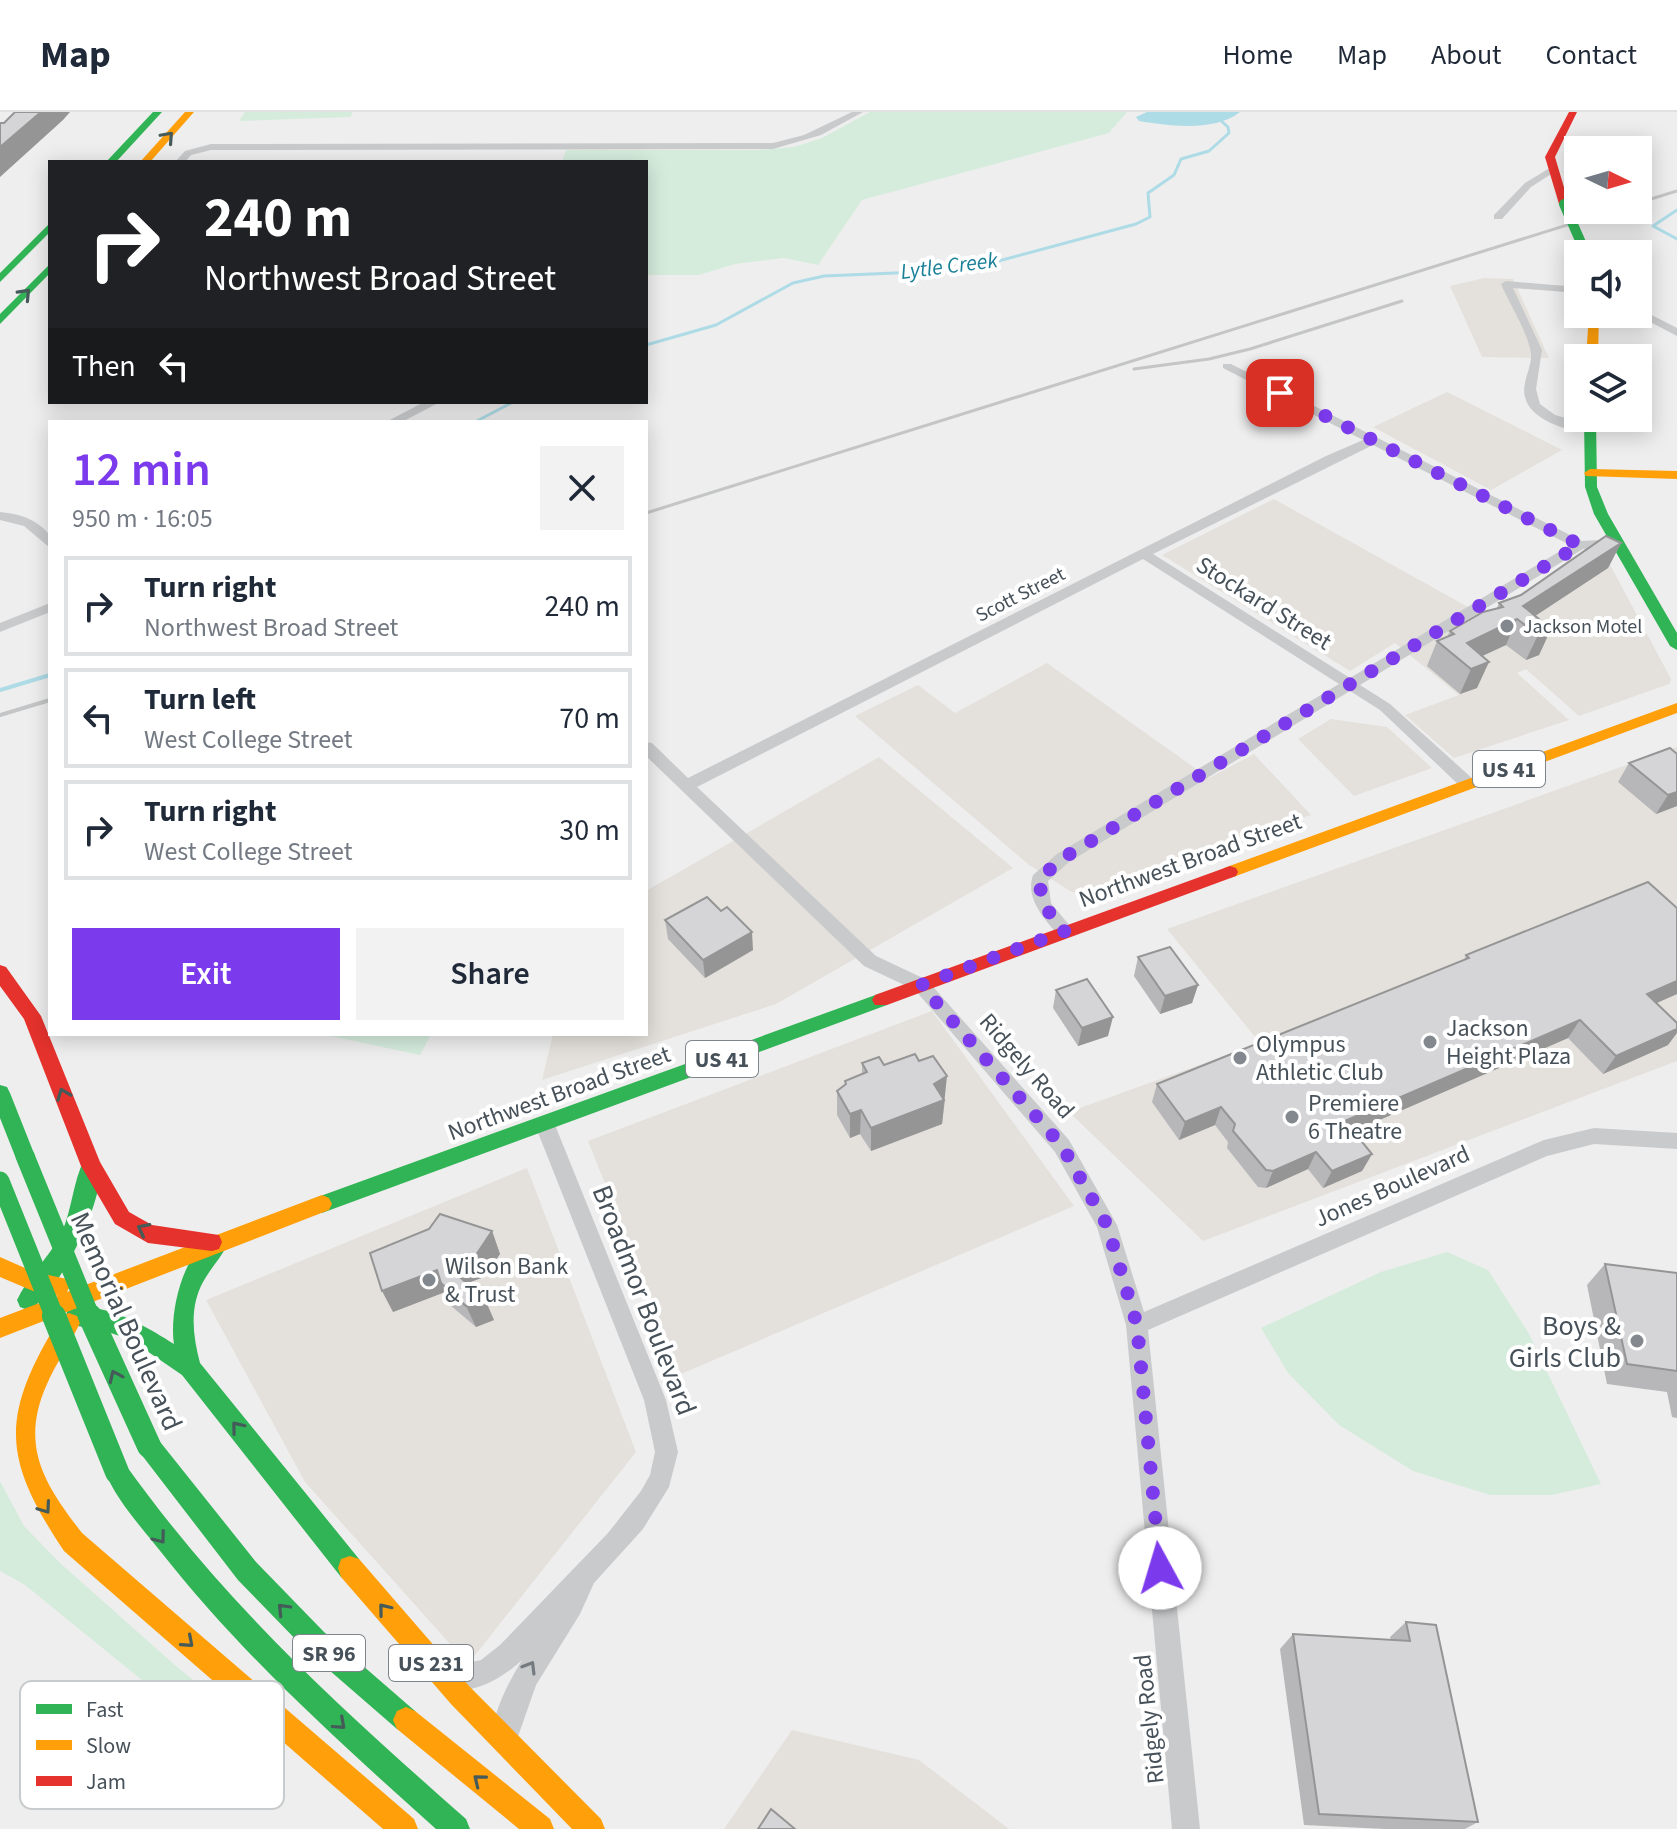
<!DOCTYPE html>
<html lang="en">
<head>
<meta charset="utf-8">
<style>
  :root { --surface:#fff; --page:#f2f2f3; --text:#1f2937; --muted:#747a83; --line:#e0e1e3; --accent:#7c3aed }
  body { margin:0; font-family:"Source Sans 3",sans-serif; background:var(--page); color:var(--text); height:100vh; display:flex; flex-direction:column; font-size:30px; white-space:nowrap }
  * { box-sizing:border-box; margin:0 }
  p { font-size:26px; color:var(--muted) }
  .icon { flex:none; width:44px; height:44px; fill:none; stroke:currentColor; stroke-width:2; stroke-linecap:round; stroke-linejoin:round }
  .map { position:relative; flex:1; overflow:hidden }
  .details { position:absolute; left:48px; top:308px; width:600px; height:616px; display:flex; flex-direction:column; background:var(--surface); border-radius:0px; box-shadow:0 4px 20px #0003 }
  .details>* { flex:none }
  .hud { position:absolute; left:48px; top:48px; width:600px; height:244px; border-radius:0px; box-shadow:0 4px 20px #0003; background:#202124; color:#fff; overflow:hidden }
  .needle { width:52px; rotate:95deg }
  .buttons { position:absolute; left:1564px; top:24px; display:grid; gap:16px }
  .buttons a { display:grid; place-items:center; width:88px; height:88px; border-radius:0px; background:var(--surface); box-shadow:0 4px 20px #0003; font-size:40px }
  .pin { position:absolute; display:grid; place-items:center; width:68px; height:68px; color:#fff; margin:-34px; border-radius:16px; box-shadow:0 4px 12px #0006 }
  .me { position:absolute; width:88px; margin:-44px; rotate:354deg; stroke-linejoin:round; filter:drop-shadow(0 0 6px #0008) }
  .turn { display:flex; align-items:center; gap:28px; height:168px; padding:0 24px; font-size:36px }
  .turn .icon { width:104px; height:104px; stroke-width:2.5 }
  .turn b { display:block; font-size:56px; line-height:68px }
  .then { display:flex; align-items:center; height:76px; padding:0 24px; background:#0003; gap:16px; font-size:30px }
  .round { display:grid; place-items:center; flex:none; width:84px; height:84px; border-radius:0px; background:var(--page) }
  .overview { display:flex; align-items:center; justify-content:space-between; height:136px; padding:0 24px }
  h1 { font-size:48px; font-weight:600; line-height:60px; color:var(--accent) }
  .primary-button { display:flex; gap:16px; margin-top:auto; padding:16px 24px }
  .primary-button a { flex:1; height:92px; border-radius:0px; background:var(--accent); color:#fff; font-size:32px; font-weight:600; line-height:92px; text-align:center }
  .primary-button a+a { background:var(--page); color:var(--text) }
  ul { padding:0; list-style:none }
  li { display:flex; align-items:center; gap:24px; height:100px; margin:0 16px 12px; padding:0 8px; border:4px solid var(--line); border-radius:0px }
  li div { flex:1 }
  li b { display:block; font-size:30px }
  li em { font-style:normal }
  header { display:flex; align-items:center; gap:48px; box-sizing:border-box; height:112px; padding:0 40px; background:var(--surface); border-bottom:2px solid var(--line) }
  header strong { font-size:38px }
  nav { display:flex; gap:44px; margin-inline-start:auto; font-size:28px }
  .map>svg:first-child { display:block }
</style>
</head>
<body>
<header>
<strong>Map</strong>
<nav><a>Home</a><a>Map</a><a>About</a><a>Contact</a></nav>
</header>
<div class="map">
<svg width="1677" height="1717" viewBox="0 0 1677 1717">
  <rect width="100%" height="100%" fill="#efeeee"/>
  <path fill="#e4e1dc" d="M1484,166L1513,167L1549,246L1482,245L1450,174Z
    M1447,280L1562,338L1491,378L1373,315Z
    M1274,387L1486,505L1583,442L1607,447L1671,567L1669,572L1579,604L1526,557L1517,561L1569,608L1454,646L1405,603L1459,583L1395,531L1350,559L1162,443Z
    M1047,551L1209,666L1254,642L1311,703L1082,783L1070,779L1029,753L855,604L918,573L955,601Z
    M1331,607L1387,615L1432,656L1354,684L1298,627Z
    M1677,635V949L1203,1129L1069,1000L1260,931L1167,817Z
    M879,645L1013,756L776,892L542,968L553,922H646V779Z
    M932,899L1074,1094L681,1262L588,1029Z
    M527,1056L636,1340L468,1552L305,1370L206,1188Z
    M792,1618L919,1648L1009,1717H724Z"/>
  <path fill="#d5ecdd" d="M245,0H352L351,5L239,9Z
    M870,0H1127L1109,21L862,88L818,153L784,146L735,152L699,163H646V50H562L566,38H759L794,35L822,26Z
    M321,922H431L420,943Z
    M1447,1140L1488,1158L1528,1220L1601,1372L1552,1383H1490L1413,1359L1339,1313L1288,1261L1261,1216L1381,1160Z
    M0,1369L24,1414L59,1450L176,1554L258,1620L246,1636L190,1594L170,1591L25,1473L0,1459Z"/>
  <path fill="#addbe6" d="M1147,0H1240C1215,20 1169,14 1139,9L1136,5Z"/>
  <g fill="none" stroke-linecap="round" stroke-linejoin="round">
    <path stroke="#addbe6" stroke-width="3" d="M1677,98L1653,114L1677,127
      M646,233L716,213L793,171L824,164L942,159L980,154L1136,112L1150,105L1148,81L1174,63L1181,47L1209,39L1229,21L1228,15L1211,0
      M475,310L513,290"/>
    <path stroke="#addbe6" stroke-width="4" d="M0,578L50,563"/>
    <path fill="#c9cacc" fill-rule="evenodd" d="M852,0H863L821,23L773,37L211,38L191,43L185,50H175L185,39L211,32L773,31L804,23Z
      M1548,57L1556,59L1531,75L1502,107H1494V103L1525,71Z
      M1506,169L1578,175V181L1513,176L1542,238L1536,277L1540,292L1555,303L1594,314V320C1573,322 1530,309 1525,285C1521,271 1532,256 1531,242C1529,222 1509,191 1501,172Z
      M1638,196L1677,216V224L1635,202H1638Z
      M1223,252H1231L1582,429L1617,427L1624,431L1617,435L1583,437L1360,573L1390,592L1474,668L1476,672L1474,676H1462L1380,598L1350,579L1069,750L1048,769L1051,791L1074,819L1071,824H1059C1044,806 1025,787 1033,763L1057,742L1339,572L1143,447L697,675L876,844L927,868L1069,1028L1117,1113L1144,1200L1544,1028L1594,1016L1677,1021V1037L1594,1032L1547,1044L1148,1218L1200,1717H1172L1126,1213L1097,1115L1055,1040L915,878L864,854L646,644V630L652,631L688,666L1326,344L1363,328L1223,256ZM1373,333L1570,433L1350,566L1153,442Z
      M424,290H440L402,310H386Z
      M0,400C21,402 36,407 50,423V436L24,414L0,408Z
      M50,491V500L0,520V511Z
      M545,1005L552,1007L555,1013L666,1288L678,1340L669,1375L643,1417L594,1471L580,1502L536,1573L514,1636L505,1640L496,1636C485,1611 509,1570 522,1548C502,1567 467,1587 439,1575L435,1566L439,1557L481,1548L500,1533L608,1421L641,1379L650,1363L655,1340L644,1288L535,1013L538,1007Z"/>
    <path fill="#30b455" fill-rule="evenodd" d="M153,0H162L116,50H106Z
      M50,111V120L0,170V161Z
      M50,152V161L0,212V202Z
      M1584,306H1596L1597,375L1608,402L1677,521V538L1670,534L1594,402L1585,375Z
      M881,881L887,883L890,888L887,893L322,1101L315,1098L312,1092L315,1086Z
      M0,973L7,975L10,981L35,1044L32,1050L25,1052L18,1050L15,1044L0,1006Z
      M91,1045L98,1048C112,1076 57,1187 28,1198L20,1195L17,1188C28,1164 50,1145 62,1120C72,1097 73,1070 84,1048Z
      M217,1124L224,1126L227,1133C221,1146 210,1157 203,1170C189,1196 193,1224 200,1251L359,1447L362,1456L359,1465L350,1468L341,1465L182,1263L131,1228L108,1220L68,1212L65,1205L68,1198C99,1186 149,1216 174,1232C169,1201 183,1136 217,1124Z
      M149,1323L157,1326L256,1450L324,1520L415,1599L419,1608L415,1617L406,1621L397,1617L306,1538L238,1468L141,1342L137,1334L141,1326Z
      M117,1348L125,1352C225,1492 338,1594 466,1707L470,1717H436C339,1630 242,1543 161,1440C142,1416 117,1389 105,1360L109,1352Z"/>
    <path fill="#ff9f0a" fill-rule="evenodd" d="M185,0H194L150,50H140Z
      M1589,202H1599L1598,246H1586Z
      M1590,357L1677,359V367L1586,364L1584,361Z
      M1677,591V601L1236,764L1230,766L1222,760L1224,756Z
      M322,1083L329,1086L332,1092L329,1098L0,1226V1206L58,1184L33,1179L0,1165V1145L34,1160L67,1167L70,1174L67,1180Z
      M69,1201L77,1204L80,1211C70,1232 56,1251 47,1272C19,1334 45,1373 82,1421L414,1707L418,1717H383L64,1439C0,1343 1,1303 61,1204Z
      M350,1444L359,1447L469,1574L601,1707L605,1717H572L451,1592L341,1465L338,1456L341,1447Z
      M406,1595L415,1599L550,1707L554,1717H519L397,1617L393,1608L397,1599Z"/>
    <path fill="#e5322d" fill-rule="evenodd" d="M1569,0H1577L1555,45L1569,92L1564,95L1559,92L1545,45Z
      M1230,754L1236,756L1238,760L1236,764L887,893H875L872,888L875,883Z
      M0,853L6,855L41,904L100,1050L129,1100L152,1113L219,1123L222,1130L219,1137L212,1139L148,1131L115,1112L81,1054L24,907L0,874Z"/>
    <path stroke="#c4c5c6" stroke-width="3" d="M1638,91L1677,79
      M1134,257L1209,247L1250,237L1402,189
      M646,401L1615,98"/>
    <path stroke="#c4c5c6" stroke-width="4" d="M0,603L50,588"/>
    <path stroke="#30b455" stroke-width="10" d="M1564,92L1586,142"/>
    <path stroke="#30b455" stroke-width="19" d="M25,1044L91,1206
      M0,1069L55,1206"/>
    <path stroke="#30b455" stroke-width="24" d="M54,1204L117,1360
      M90,1204L149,1334"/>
  </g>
  <path fill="#b7b7b9" d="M1621,431L1608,456L1535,504L1551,517L1539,543L1526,548L1506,533L1482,544L1477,576L1460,582L1427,554L1437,529L1447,525L1450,519L1497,496L1499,491L1521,483Z
    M1677,642V694L1656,702L1618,670L1629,651Z
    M1677,796V882L1656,891L1668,933L1603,962L1568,926L1353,1019L1372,1042L1362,1059L1323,1076L1308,1057L1266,1076L1258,1075L1227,1036L1228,1030L1215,1013L1179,1028L1152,990L1157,972L1464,848L1466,843Z
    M665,808L753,838L705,866L668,827Z
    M1138,845L1198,873L1192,891L1160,902L1134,864Z
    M1056,878L1108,924L1078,934L1053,896Z
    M862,951L884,953L945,988L942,1012L871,1039L860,1022L850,1026L837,1003V979L845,974V969L862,962Z
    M492,1119L500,1142L484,1165L467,1171L494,1208L476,1215L450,1193L445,1180L393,1200Z
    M1605,1152L1677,1161V1306L1672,1305L1667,1280L1607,1272L1587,1173Z
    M1406,1510L1478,1710L1465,1717H1385L1304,1713L1280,1537L1293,1522L1391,1528L1390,1525Z"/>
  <path fill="#959596" d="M41,0H70L63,8L0,65V35Z
    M1621,431L1608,456L1523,512L1517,507L1506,533L1465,552L1467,531L1523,494Z
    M1551,517L1539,543L1526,548L1538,523Z
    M1489,550L1477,576L1460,582L1471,557Z
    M1677,680V694L1656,702L1668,683Z
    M752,820L753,838L705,866L703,848Z
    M1677,869V882L1634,901L1647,882Z
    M1198,873L1192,891L1160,902L1165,884Z
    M1113,905L1108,924L1078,934L1082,916Z
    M1580,908L1568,926L1336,1027L1345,1009Z
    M1677,917V921L1668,933L1603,962L1616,944Z
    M947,964L942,1012L871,1039V1016L934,972Z
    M1221,995L1215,1013L1179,1028L1185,1010Z
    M861,998L860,1022L850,1026V1002Z
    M1316,1040L1308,1057L1266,1076L1273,1059Z
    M1372,1042L1362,1059L1323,1076L1332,1059Z
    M492,1119L500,1142L484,1165L457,1175L447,1154Z
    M437,1158L445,1180L393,1200L382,1179Z
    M485,1187L494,1208L476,1215L466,1194Z"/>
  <path fill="#d5d5d7" stroke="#959596" stroke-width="2" d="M15,0H41L0,35V11H4Z
    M1606,424L1621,431L1523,494L1551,517L1538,523L1517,507L1467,531L1489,550L1471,557L1437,529L1454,522L1450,519L1483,500L1503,495L1499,491L1521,483Z
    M1670,636L1677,642V680L1668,683L1629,651Z
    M1648,770L1677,796V869L1647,882L1677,911V917L1616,944L1580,908L1345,1009L1372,1042L1332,1059L1316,1040L1273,1059L1266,1058L1233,1019L1235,1012L1221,995L1185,1010L1157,972L1469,846L1466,843Z
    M707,785L721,799L727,795L752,820L703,848L665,808Z
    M1170,835L1198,873L1165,884L1138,845Z
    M1087,867L1113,905L1082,916L1056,878Z
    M915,942L919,949L933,944L947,964L934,972L944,988L871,1016L861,998L850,1002L837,979L846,972L845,969L867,960L862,951L879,945L884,953Z
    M440,1102L492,1119L476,1143L447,1154L485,1187L466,1194L441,1171L437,1158L382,1179L370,1141L429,1117Z
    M1605,1152L1677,1161V1259L1627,1252Z
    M1406,1510L1436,1513L1478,1710L1319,1702L1293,1522L1410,1529Z
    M771,1697L795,1717H758Z"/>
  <defs><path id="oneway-chevron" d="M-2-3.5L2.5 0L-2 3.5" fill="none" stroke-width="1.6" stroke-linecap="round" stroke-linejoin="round" transform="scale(2)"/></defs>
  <g stroke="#455b59">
    <use href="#oneway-chevron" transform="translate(168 25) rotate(-48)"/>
    <use href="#oneway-chevron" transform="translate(25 182) rotate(-47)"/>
    <use href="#oneway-chevron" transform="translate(63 982) rotate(-111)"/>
    <use href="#oneway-chevron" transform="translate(143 1117) rotate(-153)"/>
    <use href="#oneway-chevron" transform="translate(115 1264) rotate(-114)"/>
    <use href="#oneway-chevron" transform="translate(237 1315) rotate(-129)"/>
    <use href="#oneway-chevron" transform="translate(45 1396) rotate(55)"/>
    <use href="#oneway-chevron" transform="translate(160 1426) rotate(53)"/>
    <use href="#oneway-chevron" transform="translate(283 1497) rotate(-134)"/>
    <use href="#oneway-chevron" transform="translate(384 1497) rotate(-129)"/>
    <use href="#oneway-chevron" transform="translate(188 1530) rotate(41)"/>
    <use href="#oneway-chevron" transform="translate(340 1612) rotate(42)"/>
    <use href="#oneway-chevron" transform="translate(479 1668) rotate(-141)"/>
  </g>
  <use stroke="#747b81" href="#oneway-chevron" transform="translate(530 1555) rotate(-59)"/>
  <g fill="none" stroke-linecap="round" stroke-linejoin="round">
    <path stroke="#7c3aed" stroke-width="14" stroke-dasharray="0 25.2" d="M1160,1456L1137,1213L1107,1113L1062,1034L921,873L1065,819L1043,793L1039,767L1063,746L1580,433L1280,281"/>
  </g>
  <g fill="#82888d" stroke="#fff" stroke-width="3">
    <circle cx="1507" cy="514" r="8"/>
    <circle cx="1430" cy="930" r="8"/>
    <circle cx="1240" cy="946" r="8"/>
    <circle cx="1292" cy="1005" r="8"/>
    <circle cx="429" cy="1168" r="8"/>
    <circle cx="1637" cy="1229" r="8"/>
  </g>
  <g text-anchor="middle" stroke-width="8" stroke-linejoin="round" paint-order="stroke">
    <g font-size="20" fill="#475159" stroke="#fff">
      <text transform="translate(1020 482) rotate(-27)" y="7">Scott Street</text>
    </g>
    <g font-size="20" fill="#475159" stroke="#fff" text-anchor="start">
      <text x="1523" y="521">Jackson Motel</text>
    </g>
    <g font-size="22" font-style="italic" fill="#1a8199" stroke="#fff">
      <text transform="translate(949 153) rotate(-7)" y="8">Lytle Creek</text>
    </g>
    <g fill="#fff" stroke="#7e858b" stroke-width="2">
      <rect x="1473" y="639" width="72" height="36" rx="6"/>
      <rect x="686" y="929" width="72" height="36" rx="6"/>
      <rect x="293" y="1523" width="72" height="36" rx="6"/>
      <rect x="389" y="1533" width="84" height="36" rx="6"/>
    </g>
    <g font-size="22" font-weight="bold" fill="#475159">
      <text x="1509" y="665">US 41</text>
      <text x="722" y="955">US 41</text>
      <text x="329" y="1549">SR 96</text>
      <text x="431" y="1559">US 231</text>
    </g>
    <g font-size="24" fill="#475159" stroke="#fff">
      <text transform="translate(1264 491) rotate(32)" y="8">Stockard Street</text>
      <text transform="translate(1190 748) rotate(-20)" y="8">Northwest Broad Street</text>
      <text transform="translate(1027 954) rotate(49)" y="8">Ridgely Road</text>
      <text transform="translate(559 981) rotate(-20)" y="8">Northwest Broad Street</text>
      <text transform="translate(1392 1074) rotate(-24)" y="8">Jones Boulevard</text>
      <text transform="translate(1149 1607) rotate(-96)" y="8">Ridgely Road</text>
    </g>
    <g font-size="24" fill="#475159" stroke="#fff" text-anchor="start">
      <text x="1446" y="924">Jackson<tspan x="1446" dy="28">Height Plaza</tspan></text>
      <text x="1256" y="940">Olympus<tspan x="1256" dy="28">Athletic Club</tspan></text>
      <text x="1308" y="999">Premiere<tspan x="1308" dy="28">6 Theatre</tspan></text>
      <text x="445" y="1162">Wilson Bank<tspan x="445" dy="28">&amp; Trust</tspan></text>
    </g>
    <g font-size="28" fill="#475159" stroke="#fff">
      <text transform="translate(645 1188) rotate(69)" y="10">Broadmor Boulevard</text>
      <text transform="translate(127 1209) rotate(66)" y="10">Memorial Boulevard</text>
    </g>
    <g font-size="28" fill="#475159" stroke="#fff" text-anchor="end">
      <text x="1621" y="1223">Boys &amp;<tspan x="1621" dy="32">Girls Club</tspan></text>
    </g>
  </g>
  <rect x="20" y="1569" width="264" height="128" rx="12" fill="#fff" stroke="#c8cbcd" stroke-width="2"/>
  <rect x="36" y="1592" width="36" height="10" fill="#30b455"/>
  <rect x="36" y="1628" width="36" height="10" fill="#ff9f0a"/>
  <rect x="36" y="1664" width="36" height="10" fill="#e5322d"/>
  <g font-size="22" fill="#475159">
    <text x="86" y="1605">Fast</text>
    <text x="86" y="1641">Slow</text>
    <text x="86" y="1677">Jam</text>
  </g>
</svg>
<div class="buttons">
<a><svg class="needle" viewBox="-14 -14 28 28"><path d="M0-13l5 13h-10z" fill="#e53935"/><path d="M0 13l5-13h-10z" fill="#747a83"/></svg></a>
<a><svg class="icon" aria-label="sound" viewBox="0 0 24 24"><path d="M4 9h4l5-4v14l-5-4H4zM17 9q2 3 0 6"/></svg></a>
<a><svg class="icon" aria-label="layers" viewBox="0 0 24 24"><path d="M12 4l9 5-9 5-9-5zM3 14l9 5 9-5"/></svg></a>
</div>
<div class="pin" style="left:1280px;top:281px;background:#d93025"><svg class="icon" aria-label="arrive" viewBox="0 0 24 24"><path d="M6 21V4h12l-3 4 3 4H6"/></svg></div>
<svg class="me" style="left:1160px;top:1456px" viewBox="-20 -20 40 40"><circle r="19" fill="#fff"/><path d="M0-13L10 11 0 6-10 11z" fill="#7c3aed"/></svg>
<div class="hud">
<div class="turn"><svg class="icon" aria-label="right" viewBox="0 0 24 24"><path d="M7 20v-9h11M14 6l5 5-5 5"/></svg><div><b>240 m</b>Northwest Broad Street</div></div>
<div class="then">Then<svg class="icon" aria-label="left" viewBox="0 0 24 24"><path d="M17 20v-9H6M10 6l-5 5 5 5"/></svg></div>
</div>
<section class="details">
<div class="overview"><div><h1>12 min</h1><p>950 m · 16:05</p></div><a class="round"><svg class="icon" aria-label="close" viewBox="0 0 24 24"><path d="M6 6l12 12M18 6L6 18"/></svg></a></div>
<ul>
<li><svg class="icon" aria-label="right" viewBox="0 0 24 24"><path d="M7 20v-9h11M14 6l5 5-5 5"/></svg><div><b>Turn right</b><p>Northwest Broad Street</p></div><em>240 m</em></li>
<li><svg class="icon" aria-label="left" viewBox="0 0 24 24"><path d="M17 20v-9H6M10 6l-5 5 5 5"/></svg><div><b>Turn left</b><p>West College Street</p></div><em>70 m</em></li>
<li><svg class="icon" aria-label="right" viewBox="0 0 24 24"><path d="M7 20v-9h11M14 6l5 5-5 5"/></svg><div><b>Turn right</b><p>West College Street</p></div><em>30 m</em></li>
</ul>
<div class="primary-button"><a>Exit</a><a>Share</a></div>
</section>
</div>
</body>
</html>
